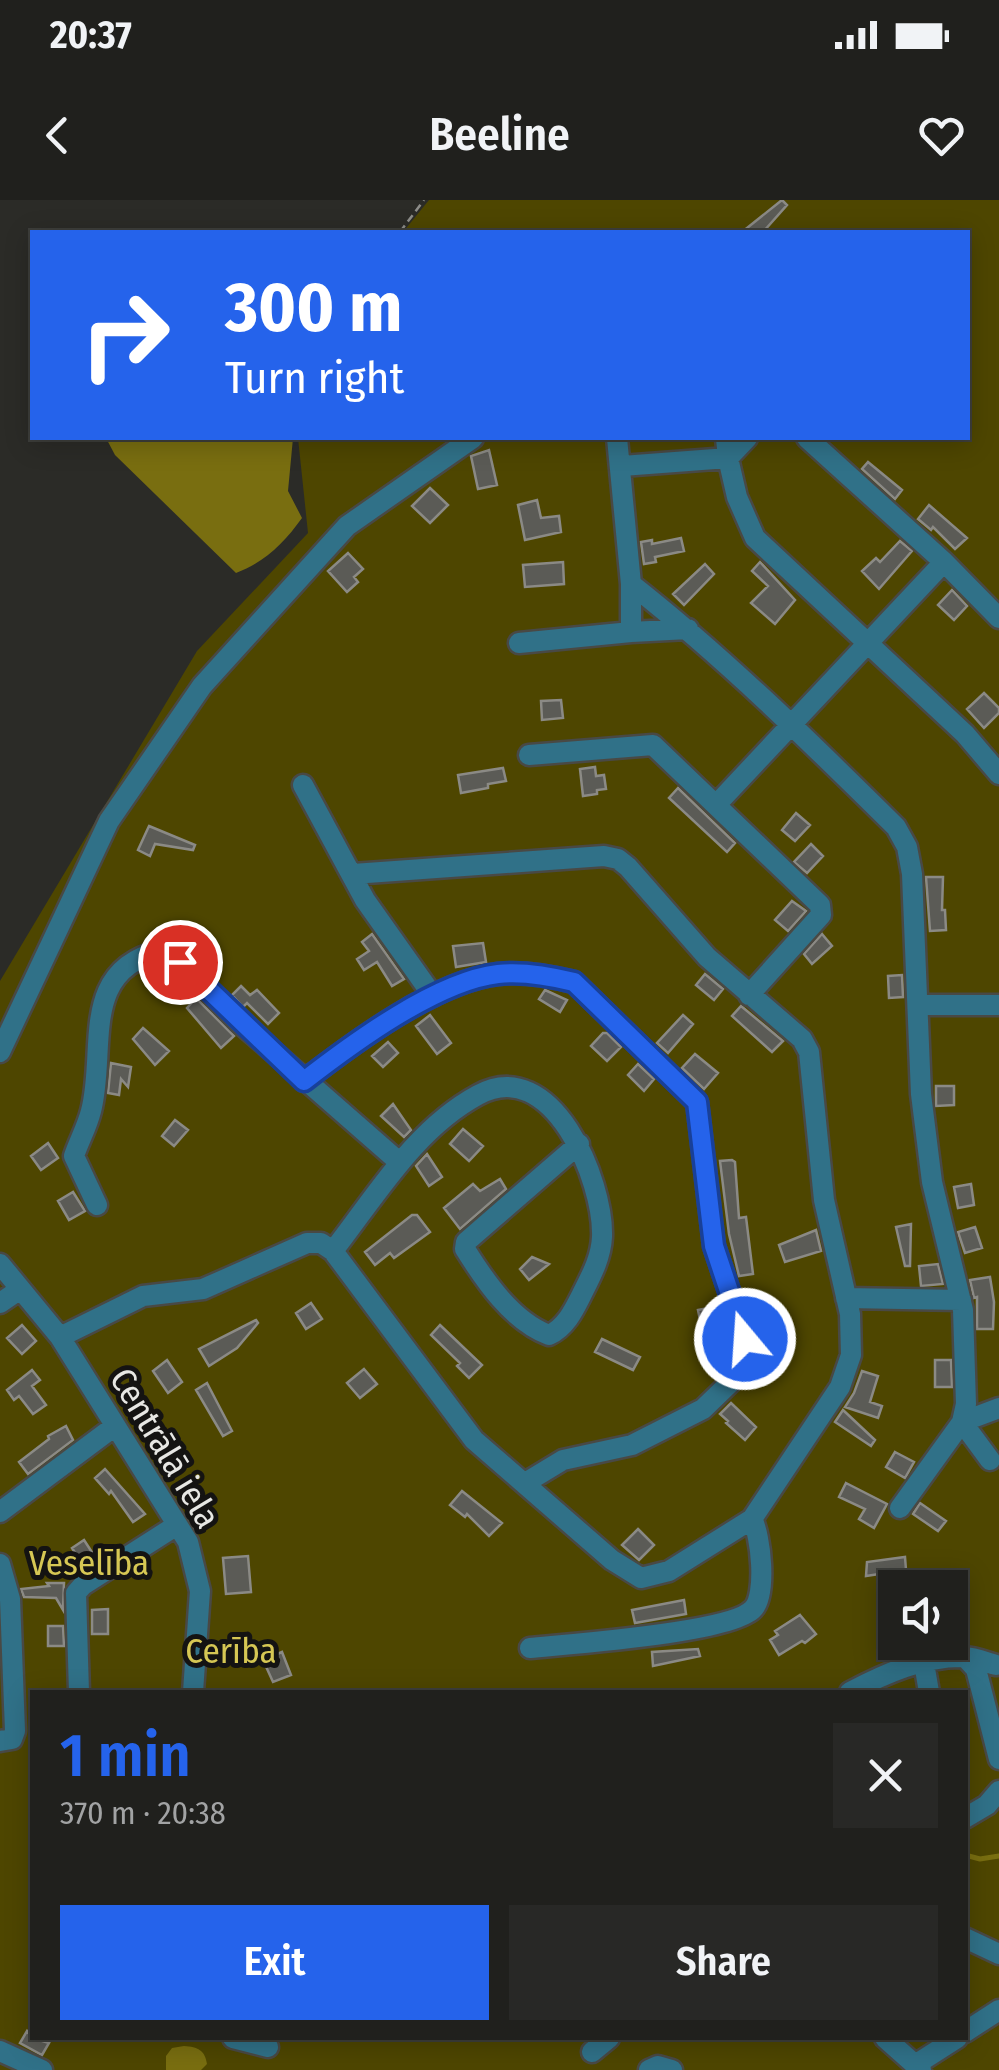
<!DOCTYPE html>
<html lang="en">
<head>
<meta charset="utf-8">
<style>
  :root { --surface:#20201d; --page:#282826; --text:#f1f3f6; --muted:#a2a3a4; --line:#3d3e3b; --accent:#2563eb }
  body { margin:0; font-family:"Fira Sans Condensed",sans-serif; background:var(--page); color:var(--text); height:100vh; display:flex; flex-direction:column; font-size:38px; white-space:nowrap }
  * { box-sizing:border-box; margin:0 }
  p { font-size:32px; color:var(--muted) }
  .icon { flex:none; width:55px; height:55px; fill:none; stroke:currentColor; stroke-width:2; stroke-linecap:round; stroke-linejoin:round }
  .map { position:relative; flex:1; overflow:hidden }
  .details { position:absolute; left:30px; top:1490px; width:938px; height:350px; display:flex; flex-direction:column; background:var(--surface); border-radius:0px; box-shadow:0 5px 25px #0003,0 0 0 2px var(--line) }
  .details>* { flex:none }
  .hud { position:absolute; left:30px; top:30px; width:940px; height:210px; border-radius:0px; box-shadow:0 5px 25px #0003,0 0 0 2px var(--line); background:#2563eb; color:#fff; overflow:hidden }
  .fabs { position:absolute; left:878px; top:1370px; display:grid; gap:20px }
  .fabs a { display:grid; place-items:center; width:90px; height:90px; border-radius:0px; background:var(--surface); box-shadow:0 5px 25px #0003,0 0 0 2px var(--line); font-size:50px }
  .pin { position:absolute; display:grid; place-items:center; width:85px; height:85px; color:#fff; margin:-42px; border:5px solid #fff; border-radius:50%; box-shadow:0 2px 10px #0007 }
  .me { position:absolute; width:110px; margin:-55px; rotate:342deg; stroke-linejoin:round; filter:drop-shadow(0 0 8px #0008) }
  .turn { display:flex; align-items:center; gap:35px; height:210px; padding:0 30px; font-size:45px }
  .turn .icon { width:130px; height:130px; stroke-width:2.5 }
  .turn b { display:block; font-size:70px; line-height:85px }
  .round { display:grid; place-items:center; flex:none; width:105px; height:105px; border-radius:0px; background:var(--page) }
  .headline { display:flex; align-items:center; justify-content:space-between; height:170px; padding:0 30px }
  h1 { font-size:60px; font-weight:600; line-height:75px; color:var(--accent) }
  .primary-button { display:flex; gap:20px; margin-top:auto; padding:20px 30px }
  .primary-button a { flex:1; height:115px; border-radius:0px; background:var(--accent); color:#fff; font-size:40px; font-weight:600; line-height:115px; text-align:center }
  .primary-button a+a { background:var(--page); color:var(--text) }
  .status { display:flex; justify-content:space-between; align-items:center; height:70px; padding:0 50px; background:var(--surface); direction:ltr }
  .status svg { height:28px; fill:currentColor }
  header { display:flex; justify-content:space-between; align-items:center; height:130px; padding:0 30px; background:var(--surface); font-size:45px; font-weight:600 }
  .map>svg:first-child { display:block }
</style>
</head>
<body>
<div class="status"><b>20:37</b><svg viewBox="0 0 49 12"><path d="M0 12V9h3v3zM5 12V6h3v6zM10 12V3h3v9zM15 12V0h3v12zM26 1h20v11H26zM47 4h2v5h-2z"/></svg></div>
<header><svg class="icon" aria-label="back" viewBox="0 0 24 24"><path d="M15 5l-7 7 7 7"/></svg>Beeline<svg class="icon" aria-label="heart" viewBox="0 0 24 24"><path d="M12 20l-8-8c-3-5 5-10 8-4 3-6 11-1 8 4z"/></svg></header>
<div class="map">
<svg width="999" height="1870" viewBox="0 0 999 1870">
  <rect width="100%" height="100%" fill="#2b2b27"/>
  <path fill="#4e4600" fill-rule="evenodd" d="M429,0H999V1870H0V781L197,451L308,333L298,238H968V32H403ZM895,1388H950V1442H895ZM32,1492H965V1838H32Z"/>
  <path fill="#796e10" d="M106,238H293L288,291L302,318C284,343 265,362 236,373L115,255Z
    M184,1846C198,1847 205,1850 207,1864L201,1870H166V1856L172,1848Z"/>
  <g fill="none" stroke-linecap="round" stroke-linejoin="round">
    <path stroke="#796e10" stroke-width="5" d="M965,1655L980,1659L999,1656"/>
  </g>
  <path fill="#5b5b56" stroke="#8b8a85" stroke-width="2.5" d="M782,0L787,5L763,32H742Z
    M489,250L497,285L478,289L471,256Z
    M868,262L902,290L895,299L862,269Z
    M430,288L448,305L430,323L412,306Z
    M537,300L541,318L559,316L561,332L525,340L518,305Z
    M929,305L967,338L955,349L933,327L931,330L918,319Z
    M681,338L684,351L655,357L656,362L644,364L641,342L652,340V344Z
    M900,341L912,351L879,389L862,371L876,358L880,362Z
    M348,353L363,369L354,377L358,382L347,392L328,371Z
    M563,362L564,384L525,387L523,365Z
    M760,362L795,400L775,424L751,403L768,386L752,371Z
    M705,364L714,374L684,405L673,394Z
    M952,390L967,406L954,420L938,405Z
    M984,493L999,508V513L984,528L967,509Z
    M561,500L563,518L542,520L541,501Z
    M595,567L596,576L604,575L606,589L597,590V594L583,596L580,569Z
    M503,568L506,581L488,584V588L461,593L458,575Z
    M678,588L735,643L727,652L669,598Z
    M796,613L810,625L795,641L782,630Z
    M149,626L195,645L193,650L155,644L150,656L138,650Z
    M811,644L823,656L807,673L794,662Z
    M926,677H943L942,710H945L946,730L930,731Z
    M792,701L806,711L788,731L775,720Z
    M372,734L404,779L392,786L377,762L364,770L357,759L369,751L362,742Z
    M822,734L832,746L812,764L804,754Z
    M483,743L486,762L456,767L453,746Z
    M160,766L176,778L160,795L144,781Z
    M705,774L723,789L714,800L696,785Z
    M902,775L903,797L889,798L888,776Z
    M241,786L250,795L257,790L279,813L268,824L247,803L243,807L232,795Z
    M545,790L567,800L560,812L539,799Z
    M196,798L234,836L221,848L187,808Z
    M741,806L783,841L772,852L732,816Z
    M430,815L451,843L437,854L416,826Z
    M683,815L693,824L668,853L657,843Z
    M143,828L169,851L155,865L133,839Z
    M603,833H607L621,847L607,861L591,846Z
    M388,842L398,853L383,867L372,856Z
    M695,854L718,873L704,889L682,868Z
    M111,863L131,867L128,887L121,879L119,895L108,893Z
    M638,864L654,879L644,891L628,875Z
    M936,886H954V905L936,906Z
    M393,904L411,930L404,937L381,916Z
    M175,920L188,930L174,946L162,936Z
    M463,929L483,946L469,961L450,944Z
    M48,943L58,958L41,970L31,956Z
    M427,954L442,977L429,986L416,966Z
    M732,960L735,962L739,1018L746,1017L753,1074L739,1076L729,1034L720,961Z
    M500,979L506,989L460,1029L444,1008L473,984L480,991Z
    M971,984L974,1005L958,1008L954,987Z
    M73,992L85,1011L69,1020L58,1001Z
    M412,1015H417L430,1032L394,1058L390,1053L375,1065L365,1052Z
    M911,1024L910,1066H905L896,1027Z
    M975,1027L982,1048L965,1053L958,1032Z
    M816,1030L821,1051L785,1062L779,1045Z
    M532,1057L549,1064L529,1080L520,1069Z
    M938,1064L943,1084L921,1086L919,1066Z
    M990,1077L994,1102L993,1129H977V1097L974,1098L970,1080Z
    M311,1103L322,1119L306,1129L296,1113Z
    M719,1106L727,1127L702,1130L698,1110Z
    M256,1120L258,1123L237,1148L209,1166L199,1149Z
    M22,1125L36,1141L22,1154L7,1138Z
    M440,1125L482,1165L469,1178L457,1166L460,1163L431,1135Z
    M763,1135L776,1139L778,1145L773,1160L757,1155Z
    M602,1139L640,1157L633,1170L595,1152Z
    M167,1160L182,1182L168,1193L153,1171Z
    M935,1160H951L952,1187H935Z
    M364,1169L377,1184L360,1198L347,1183Z
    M32,1170L40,1180L32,1186L46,1205L33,1214L19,1196L14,1200L7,1190Z
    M862,1171L878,1176L870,1202L882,1206L878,1218L845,1207L854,1193Z
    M207,1183L232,1231L223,1236L196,1190Z
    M731,1203L756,1227L745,1240L726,1223L728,1221L720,1214Z
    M843,1210L875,1240L871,1246L835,1222Z
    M66,1226L73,1240L28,1274L19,1262L49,1239L48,1236Z
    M895,1252L914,1262L905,1278L886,1267Z
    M105,1269L145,1314L133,1322L111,1291L109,1294L95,1278Z
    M846,1283L887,1304L874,1328L859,1319L865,1309L839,1297Z
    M462,1291L502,1323L489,1336L467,1314L465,1317L450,1305Z
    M920,1303L946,1321L938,1331L913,1314Z
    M638,1329L654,1345L639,1360L622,1345Z
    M84,1340L97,1360L85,1368L72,1348Z
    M248,1356L251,1392L226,1394L223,1358Z
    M905,1357L906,1370L866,1376L867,1362Z
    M47,1383H64L63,1410L56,1398L24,1397L21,1389L49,1386Z
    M684,1400L686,1414L635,1423L632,1410Z
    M108,1409V1434H92V1410Z
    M800,1415L816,1434L805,1443L802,1441L779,1455L770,1440L778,1435L775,1431Z
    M48,1426H63L64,1446H48Z
    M698,1449L700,1456L653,1466L652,1452Z
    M282,1452L291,1475L273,1482L263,1460Z
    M27,1831L32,1838L49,1843L42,1855L20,1843Z"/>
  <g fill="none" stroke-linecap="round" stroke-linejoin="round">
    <g stroke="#494945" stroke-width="25">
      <path id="minor" d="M617,238L631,384
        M747,238L728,258L737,297L755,338L965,534L999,574
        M807,238L944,362L999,418
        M622,266L728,258L726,238
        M631,432L688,429
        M519,443L631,432V384C725,458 811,543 896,627L907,647L912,674L921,894L932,982L963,1110L966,1204L962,1222L900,1308
        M529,555L653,545L820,705L821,715L749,795
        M303,585L365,700L433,796
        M716,605L944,362
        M919,805H999
        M0,852L109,621L202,486L347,326L473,238
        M304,881C353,843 436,781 498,774C523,771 550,776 574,782L697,902L714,1046L745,1139L732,1181L703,1209L632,1245L563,1260L525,1283
        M97,1005L74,956C79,941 87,927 91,911C107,851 78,770 161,751L180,762L238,821L398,961
        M333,1051L474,1240L612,1360L641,1378L669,1371L752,1319L840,1187L851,1155L850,1114L824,1000L809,852L802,839L707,757L628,667L618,659L604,656L353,674
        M0,1064L60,1137L188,1342L200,1391L193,1492
        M846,1098L961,1100
        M0,1103L19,1090
        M60,1137L143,1096L203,1089L307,1043H321L333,1051C376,996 415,929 478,895C552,854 604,981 602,1037C601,1058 591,1076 582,1094C574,1110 566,1127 549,1135C512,1121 485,1081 465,1049L466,1042L579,944
        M990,1260L962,1222L999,1208
        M0,1312L115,1226
        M0,1364L10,1399L15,1531L12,1539L0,1541
        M530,1448C569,1444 731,1433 753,1409C767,1395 761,1335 752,1319
        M965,1457L976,1469L999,1559
        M924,1463L929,1492
        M79,1492L76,1393L83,1385L177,1325
        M850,1492C884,1474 924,1456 964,1457C974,1457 986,1462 996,1465
        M965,1618L987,1605L999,1591
        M965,1738L999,1754
        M965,1832L999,1810
        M233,1838L268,1847
        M885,1838L921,1870
        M0,1851L42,1870
        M592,1852L609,1838
        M915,1865L957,1838
        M649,1870L658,1866L672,1870"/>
    </g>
    <path stroke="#8d8d89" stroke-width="2.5" stroke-dasharray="8 5" stroke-linecap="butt" d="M400,32L424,0"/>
    <use href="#minor" stroke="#307188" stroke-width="20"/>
  </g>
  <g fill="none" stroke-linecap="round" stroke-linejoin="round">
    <g stroke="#184099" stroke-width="25">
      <path id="route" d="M180,762L304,881C353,843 437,781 498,774C523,771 550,776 574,782L697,902L714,1046L745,1139"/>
    </g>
    <use href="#route" stroke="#2563eb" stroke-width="18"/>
  </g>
  <g text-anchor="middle" stroke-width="10" stroke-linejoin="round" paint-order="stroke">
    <g font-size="35" fill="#e7e7e4" stroke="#141312">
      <text transform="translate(165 1248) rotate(59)" y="12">Centrālā iela</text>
    </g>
    <g font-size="35" fill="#d6c754" stroke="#141312">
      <text x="89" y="1375">Veselība</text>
      <text x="231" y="1463">Cerība</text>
    </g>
  </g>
</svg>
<div class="fabs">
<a><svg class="icon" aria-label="sound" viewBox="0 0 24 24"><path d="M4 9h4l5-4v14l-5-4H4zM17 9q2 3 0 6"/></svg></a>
</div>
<div class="pin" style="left:180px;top:762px;background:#d93025"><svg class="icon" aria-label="arrive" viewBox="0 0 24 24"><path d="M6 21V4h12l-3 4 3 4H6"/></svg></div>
<svg class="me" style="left:745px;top:1139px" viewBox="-20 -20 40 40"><circle r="17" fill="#2563eb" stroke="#fff" stroke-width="3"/><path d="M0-11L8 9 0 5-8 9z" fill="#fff"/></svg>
<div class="hud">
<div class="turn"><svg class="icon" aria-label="right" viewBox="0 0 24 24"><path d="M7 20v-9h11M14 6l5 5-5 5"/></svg><div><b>300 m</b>Turn right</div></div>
</div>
<section class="details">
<div class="headline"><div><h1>1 min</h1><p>370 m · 20:38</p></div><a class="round"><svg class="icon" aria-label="close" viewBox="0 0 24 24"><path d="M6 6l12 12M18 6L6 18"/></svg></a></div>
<div class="primary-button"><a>Exit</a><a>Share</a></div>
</section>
</div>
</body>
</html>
